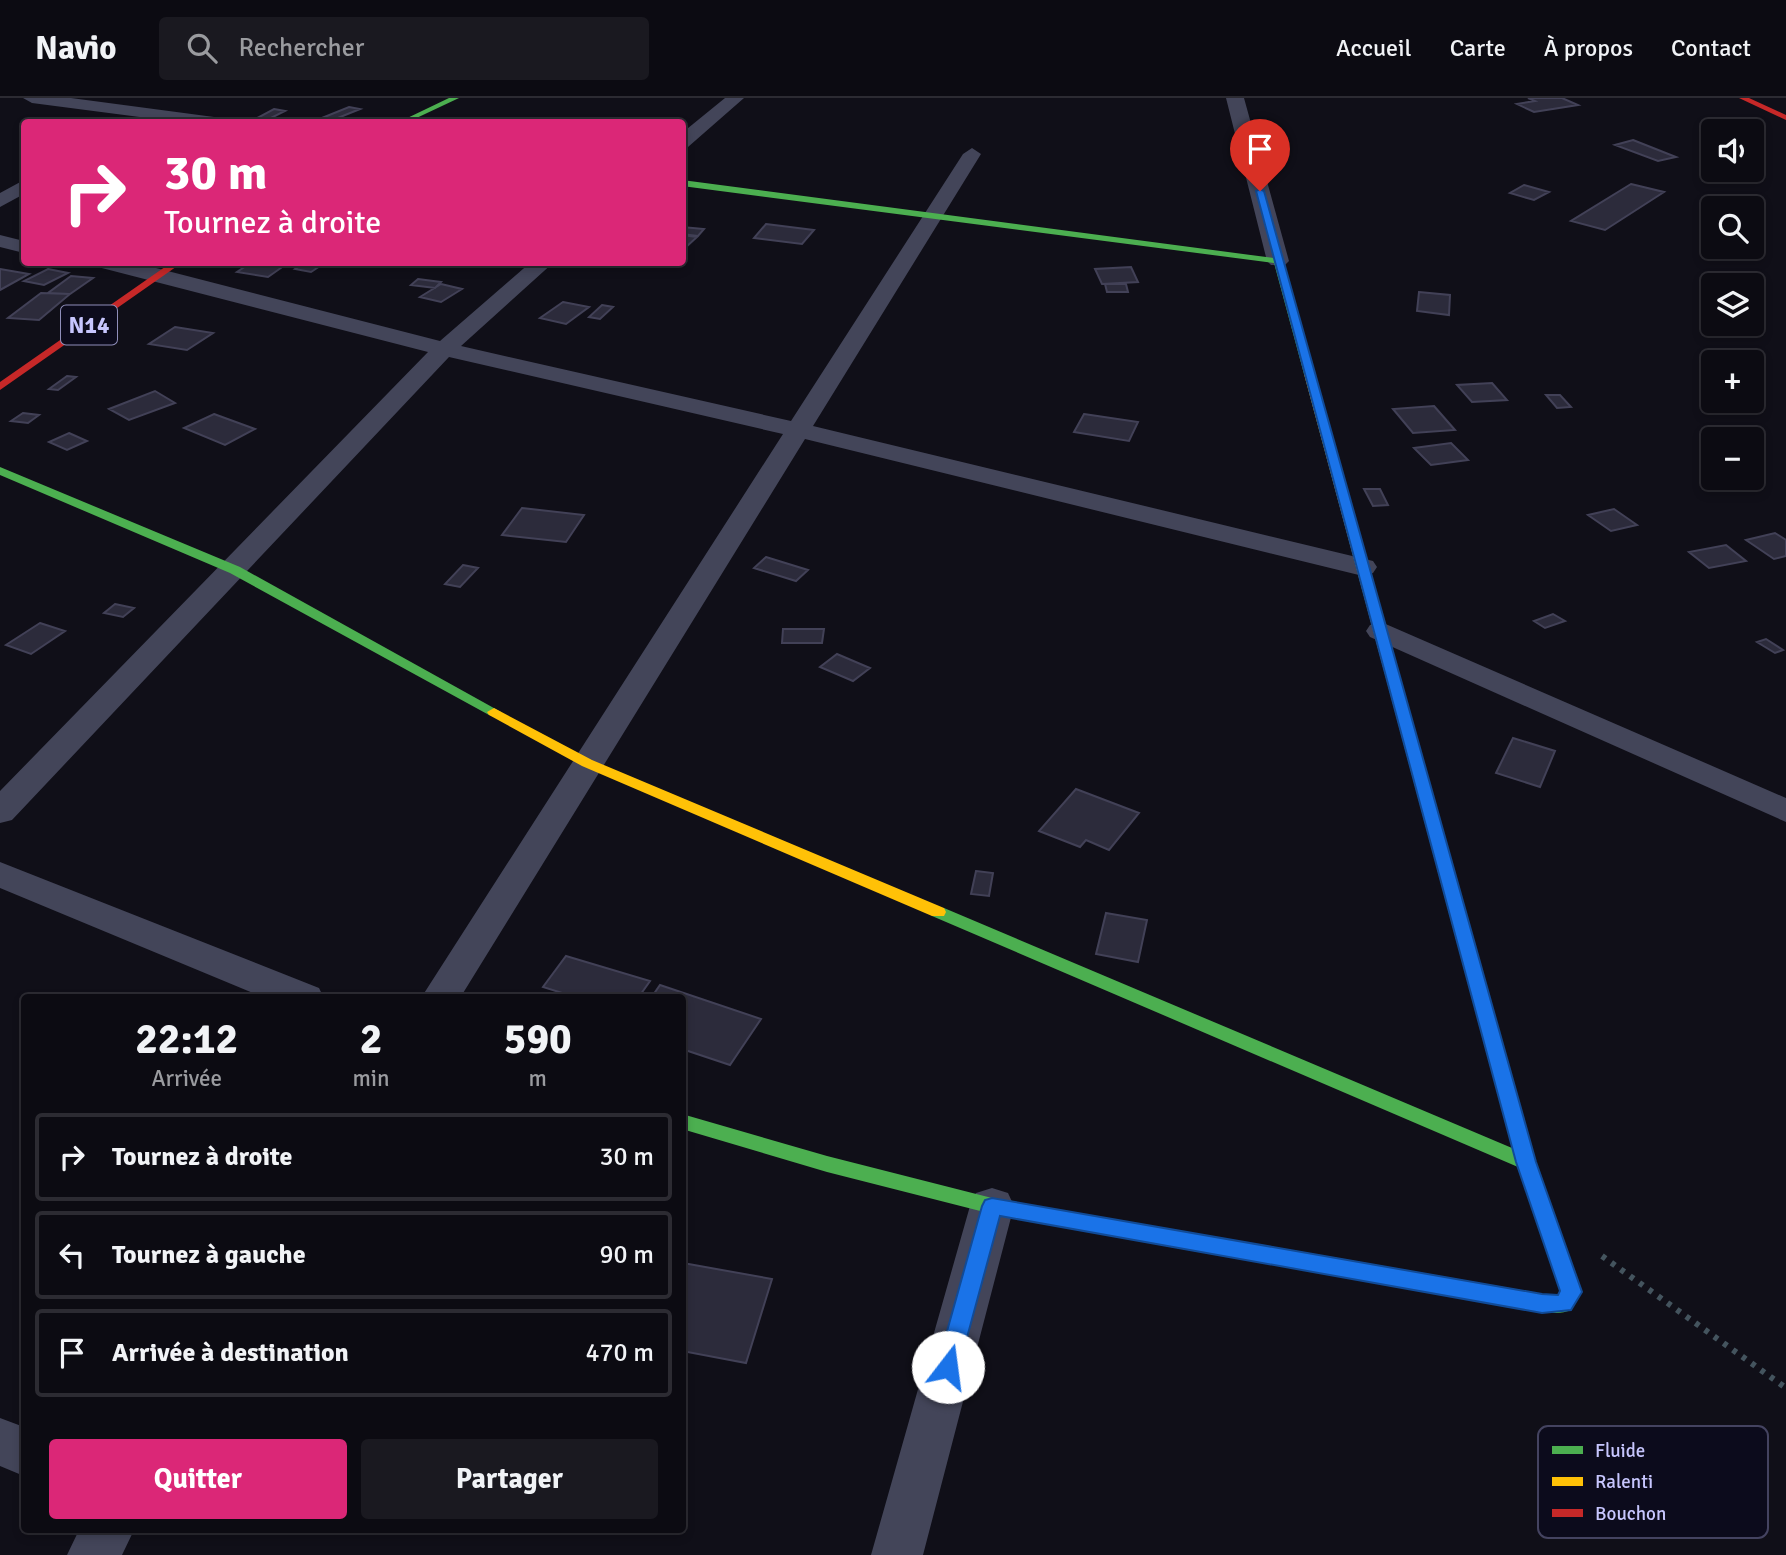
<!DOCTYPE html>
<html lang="fr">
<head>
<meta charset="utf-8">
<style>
  :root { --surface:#0c0b12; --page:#1a1920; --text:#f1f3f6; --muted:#9a9b9f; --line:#2c2b32; --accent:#db2777 }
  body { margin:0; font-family:Signika,sans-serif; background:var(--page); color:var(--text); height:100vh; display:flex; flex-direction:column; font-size:26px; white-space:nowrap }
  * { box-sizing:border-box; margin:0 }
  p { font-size:23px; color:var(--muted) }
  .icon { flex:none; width:38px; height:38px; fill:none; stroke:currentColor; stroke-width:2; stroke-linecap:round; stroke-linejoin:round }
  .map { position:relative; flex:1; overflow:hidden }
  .side { position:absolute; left:21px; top:896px; width:665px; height:539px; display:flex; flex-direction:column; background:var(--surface); border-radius:7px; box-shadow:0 4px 10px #0003,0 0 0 2px var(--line) }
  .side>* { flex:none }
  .guide { position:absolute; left:21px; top:21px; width:665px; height:147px; border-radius:7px; box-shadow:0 4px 10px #0003,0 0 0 2px var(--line); background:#db2777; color:#fff; overflow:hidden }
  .tools { position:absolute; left:1701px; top:21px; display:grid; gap:14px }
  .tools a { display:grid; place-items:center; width:63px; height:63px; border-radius:7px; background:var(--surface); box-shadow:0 4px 10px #0003,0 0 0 2px var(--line); font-size:35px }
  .pin { position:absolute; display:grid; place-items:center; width:60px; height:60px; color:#fff; margin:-72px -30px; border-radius:50% 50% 50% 0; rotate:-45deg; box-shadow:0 0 7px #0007 }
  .pin .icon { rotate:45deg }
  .me { position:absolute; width:77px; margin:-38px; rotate:15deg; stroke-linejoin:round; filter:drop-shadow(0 0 5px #0008) }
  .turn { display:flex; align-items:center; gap:24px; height:147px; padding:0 28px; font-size:32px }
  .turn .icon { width:91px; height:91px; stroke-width:2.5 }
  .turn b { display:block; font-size:49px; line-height:60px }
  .eta { display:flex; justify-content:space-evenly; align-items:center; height:119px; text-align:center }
  .eta b { font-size:42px; font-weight:800; line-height:49px }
  .cta { display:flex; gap:14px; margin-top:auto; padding:14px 28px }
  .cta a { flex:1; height:80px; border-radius:7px; background:var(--accent); color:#fff; font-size:28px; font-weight:800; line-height:80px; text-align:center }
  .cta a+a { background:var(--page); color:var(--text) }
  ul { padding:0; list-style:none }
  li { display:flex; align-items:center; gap:21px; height:88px; margin:0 14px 10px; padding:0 14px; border:4px solid var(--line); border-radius:7px }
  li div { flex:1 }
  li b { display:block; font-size:26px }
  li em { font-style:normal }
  header { display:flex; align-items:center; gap:42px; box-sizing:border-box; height:98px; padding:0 35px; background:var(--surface); border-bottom:2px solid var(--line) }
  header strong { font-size:33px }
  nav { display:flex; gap:38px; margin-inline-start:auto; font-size:24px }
  .search { width:490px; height:63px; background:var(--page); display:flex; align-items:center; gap:18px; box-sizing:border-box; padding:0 24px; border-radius:7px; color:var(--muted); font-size:26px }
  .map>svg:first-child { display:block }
</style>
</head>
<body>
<header>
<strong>Navio</strong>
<div class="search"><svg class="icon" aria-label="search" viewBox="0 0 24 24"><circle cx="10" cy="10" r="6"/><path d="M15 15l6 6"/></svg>Rechercher</div>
<nav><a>Accueil</a><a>Carte</a><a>À propos</a><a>Contact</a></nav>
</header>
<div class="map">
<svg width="1786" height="1457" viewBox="0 0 1786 1457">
  <rect width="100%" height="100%" fill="#100f18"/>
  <path fill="#2c2b3b" stroke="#424157" stroke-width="2" d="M1528,0H1562L1578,7L1534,14L1517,6L1535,3Z
    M349,9L360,11L328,24L317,22Z
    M274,11L285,13L269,21L259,19Z
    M1633,42L1676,59L1658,63L1615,47Z
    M1631,86L1664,94L1605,132L1571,123Z
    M1524,87L1549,94L1534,102L1510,95Z
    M766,126L814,132L802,146L754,140Z
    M682,129L704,131L698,138L682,136Z
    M682,137L697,139L685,150H682Z
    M252,164H281L288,165L268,179L237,174Z
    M305,164H312L323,166L311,174L295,171Z
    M1131,169L1138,184L1102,186L1095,171Z
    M0,171L29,176L0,192Z
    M48,171L68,175L44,187L24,183Z
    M71,178L93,180L70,196L48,195Z
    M418,181L441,184L435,190L411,187Z
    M441,186L462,191L441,204L420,199Z
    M1105,186H1126L1128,194H1107Z
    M1419,194L1450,197L1449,217L1417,213Z
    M41,195L70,196L39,222L8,220Z
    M563,204L589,209L566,226L540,220Z
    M602,207L613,209L600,221L589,219Z
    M175,229L213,235L187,252L149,246Z
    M67,278L76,279L58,292L49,291Z
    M1492,285L1507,302L1472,304L1457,287Z
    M155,293L175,305L129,322L109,311Z
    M1546,297H1560L1571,309L1557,310Z
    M1434,308L1455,332L1413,335L1393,311Z
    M23,315L39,317L28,325L11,323Z
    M214,316L255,331L225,347L184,330Z
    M1084,316L1138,324L1129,343L1074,334Z
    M69,335L87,343L67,352L49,344Z
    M1451,345L1468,362L1431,367L1414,350Z
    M1364,391H1380L1388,407L1373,408Z
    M522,410L584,417L566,444L502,437Z
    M1614,411L1637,427L1611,433L1588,417Z
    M1775,435L1786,442V458L1774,461L1746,442Z
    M1726,447L1746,463L1709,470L1689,454Z
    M766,459L808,472L796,483L754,470Z
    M463,467L478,470L460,489L445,486Z
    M115,506L134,510L123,519L104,515Z
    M1553,516L1565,523L1545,530L1534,523Z
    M40,525L65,533L31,556L6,547Z
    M783,531H824L822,545H782Z
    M1766,541L1783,552L1775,555L1757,544Z
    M837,556L870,570L853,583L820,569Z
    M1513,640L1555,653L1540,689L1496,675Z
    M1076,691L1139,715L1109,752L1086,742L1080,749L1039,733Z
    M976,773L993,775L989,798L971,796Z
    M1106,815L1147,822L1138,864L1096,856Z
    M566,858L650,883L638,900H578L543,889Z
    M660,887L761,921L730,967L682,951V900H651Z
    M683,1165L772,1181L746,1265L682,1253Z"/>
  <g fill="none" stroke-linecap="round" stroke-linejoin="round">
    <path stroke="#44545e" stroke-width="6" stroke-dasharray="4.5 7" stroke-linecap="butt" d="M1602,1158L1786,1290"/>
    <path fill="#434559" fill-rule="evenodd" d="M23,0H71L214,19L223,24H178L32,5Z
      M725,0H744L688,49L682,50V35Z
      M1226,0H1244L1289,163L1285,167H1271L1267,163Z
      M972,50L981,56L813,328L1373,463L1377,469L1373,475L1363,478L805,341L460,900H421L783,336L449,259L12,722L0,725V693L428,254L94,168L91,164H132L160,171L440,243L531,164H554L461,248L791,323L963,56Z
      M24,82V96L0,109V95Z
      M0,137L24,143V155L0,149Z
      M1381,524L1786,700V724L1370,539L1366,533L1370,527Z
      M0,764L319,890L324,900H265L0,790Z
      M992,1090L1008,1095L1014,1108L923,1457H871L970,1108L976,1095Z
      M0,1320L24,1329V1378L0,1368Z
      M79,1432H134L122,1457H67Z"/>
    <path fill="#4caf50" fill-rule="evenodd" d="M449,0H459L408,24H399Z
      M682,82L1281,161L1314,276L1309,279L1304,276L1274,165L682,88Z
      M0,369L240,469L501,614L494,618L489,617L230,475L0,377Z
      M1390,565L1397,569L1536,1064L1581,1194L1571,1212C1561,1216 1552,1216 1542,1212L1538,1206L1542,1200L1558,1197L1560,1193L1518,1069L932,818L930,814L932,810H944L1512,1050L1383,569Z
      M682,1016L827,1058L992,1100L1171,1131L1178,1134L1181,1140L1178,1146L1171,1149L992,1116L827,1074L682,1031Z"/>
    <path fill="#ffc107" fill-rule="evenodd" d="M1309,273L1314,276L1397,569L1395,572H1385L1383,569L1304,276Z
      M494,610L592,662L944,810L946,814L944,818H932L582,668L489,617L487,614Z
      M1171,1131L1549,1197L1556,1200L1560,1206L1556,1212L1549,1215L1171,1149L1164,1146L1161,1140L1164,1134Z"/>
    <path fill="#c62828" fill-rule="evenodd" d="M1739,0H1749L1786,17V22Z
      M172,164H183L0,292V284Z"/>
  </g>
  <path fill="#1a73e8" stroke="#114b97" stroke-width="2" d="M1260,91L1264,93L1536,1064L1582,1194L1571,1212L1542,1215L1000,1118L959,1269L956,1276L948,1279L940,1276L937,1269L982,1108L985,1102L992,1100L1542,1196L1558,1197L1560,1193L1516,1064L1256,93Z"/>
  <g text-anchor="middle" stroke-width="7" stroke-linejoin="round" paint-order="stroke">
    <rect fill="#0c0b1c" stroke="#8f8eba" stroke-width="2" x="61" y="207.5" width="56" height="39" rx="5"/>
    <g font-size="23" font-weight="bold" fill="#c7c6fe">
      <text x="89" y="235">N14</text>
    </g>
  </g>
  <rect x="1538" y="1328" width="230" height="112" rx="10" fill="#0c0b1c" stroke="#444360" stroke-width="2"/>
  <rect x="1552" y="1348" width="31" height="8" fill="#4caf50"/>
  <rect x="1552" y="1379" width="31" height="9" fill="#ffc107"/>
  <rect x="1552" y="1411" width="31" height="8" fill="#c62828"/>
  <g font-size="19" fill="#c7c6fe">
    <text x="1595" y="1359">Fluide</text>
    <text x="1595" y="1390">Ralenti</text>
    <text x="1595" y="1422">Bouchon</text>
  </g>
</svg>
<div class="tools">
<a><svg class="icon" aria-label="sound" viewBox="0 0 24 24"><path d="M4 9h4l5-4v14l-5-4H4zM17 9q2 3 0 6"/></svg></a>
<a><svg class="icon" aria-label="search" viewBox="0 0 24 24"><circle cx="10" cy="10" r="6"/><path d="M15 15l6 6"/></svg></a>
<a><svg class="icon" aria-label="layers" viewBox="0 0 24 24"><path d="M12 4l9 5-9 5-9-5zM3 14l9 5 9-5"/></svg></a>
<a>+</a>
<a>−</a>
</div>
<div class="pin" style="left:1260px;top:93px;background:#d93025"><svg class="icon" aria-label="arrive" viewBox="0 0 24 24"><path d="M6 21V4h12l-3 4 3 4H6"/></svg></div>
<svg class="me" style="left:948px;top:1269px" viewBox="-20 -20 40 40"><circle r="19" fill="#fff"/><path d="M0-13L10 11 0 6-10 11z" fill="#1a73e8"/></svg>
<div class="guide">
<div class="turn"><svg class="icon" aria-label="right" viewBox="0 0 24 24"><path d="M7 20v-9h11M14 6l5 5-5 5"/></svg><div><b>30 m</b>Tournez à droite</div></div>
</div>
<section class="side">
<div class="eta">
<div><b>22:12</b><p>Arrivée</p></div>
<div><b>2</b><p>min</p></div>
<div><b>590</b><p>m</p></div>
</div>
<ul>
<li><svg class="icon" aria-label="right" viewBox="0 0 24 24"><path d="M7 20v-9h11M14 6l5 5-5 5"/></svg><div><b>Tournez à droite</b></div><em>30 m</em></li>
<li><svg class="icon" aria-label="left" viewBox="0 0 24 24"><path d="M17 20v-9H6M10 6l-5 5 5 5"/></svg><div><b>Tournez à gauche</b></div><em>90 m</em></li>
<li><svg class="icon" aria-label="arrive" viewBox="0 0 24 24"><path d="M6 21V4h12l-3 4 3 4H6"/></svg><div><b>Arrivée à destination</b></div><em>470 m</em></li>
</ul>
<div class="cta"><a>Quitter</a><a>Partager</a></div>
</section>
</div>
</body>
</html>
